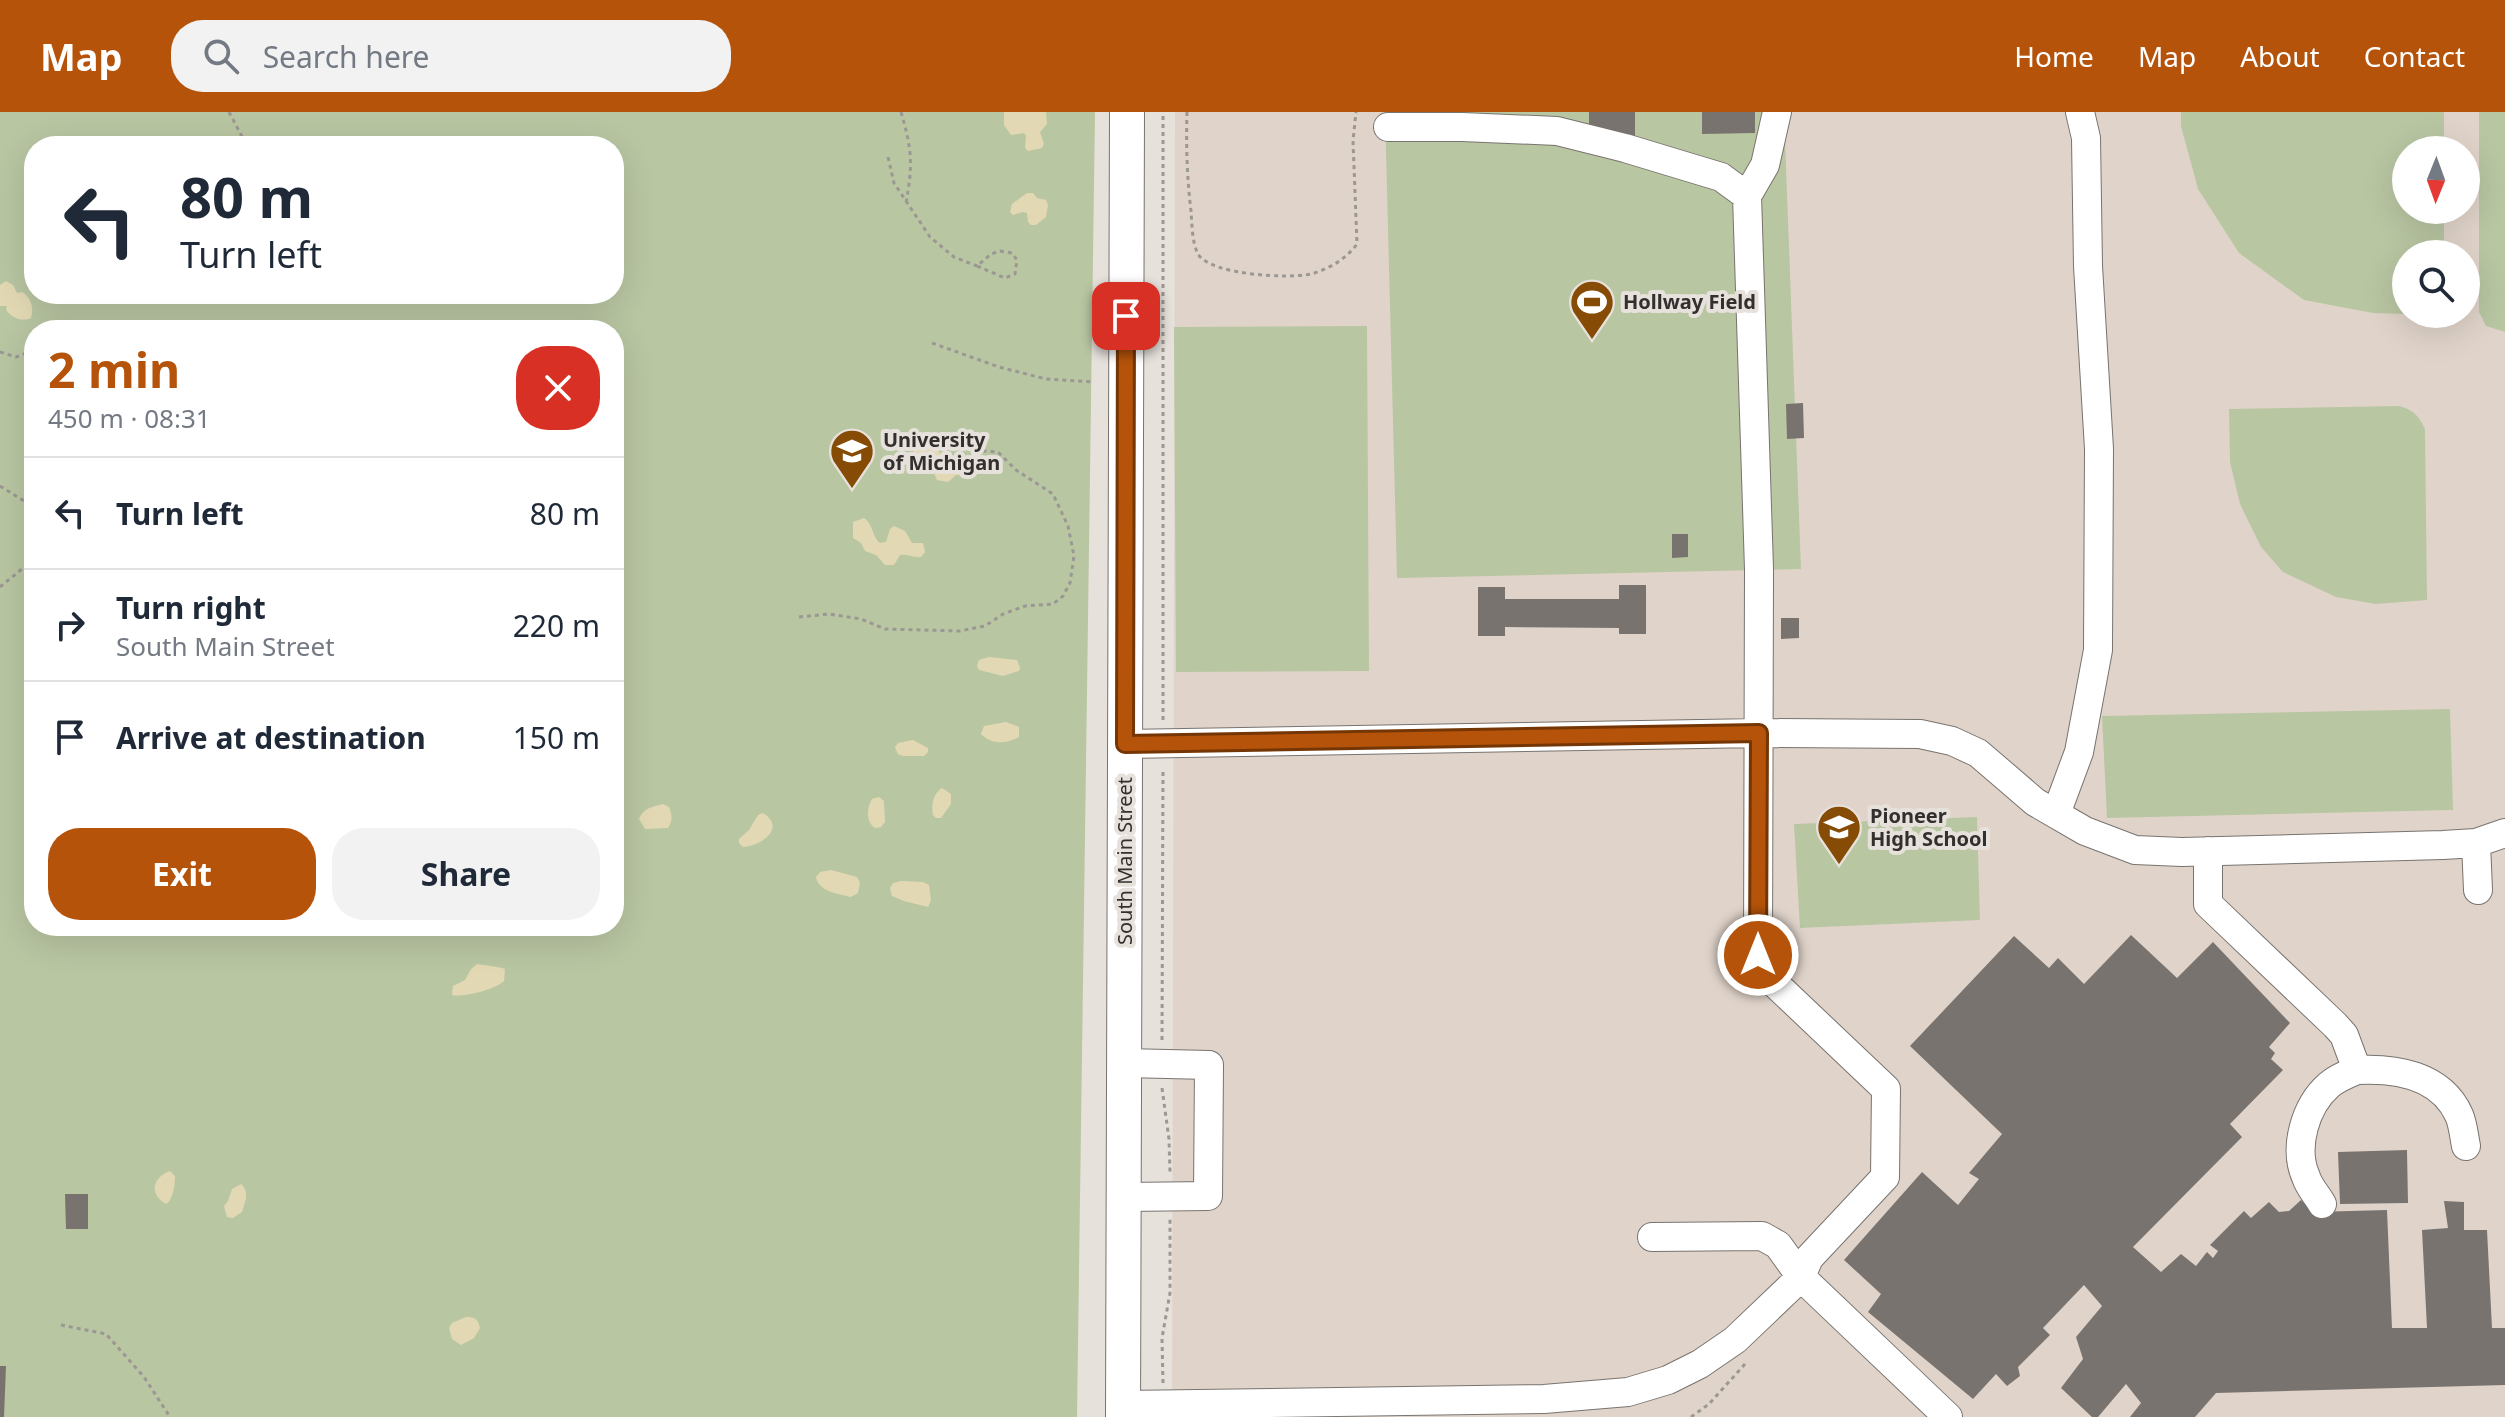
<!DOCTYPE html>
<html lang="en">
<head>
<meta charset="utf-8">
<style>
  :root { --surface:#fff; --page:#f2f2f3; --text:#1f2937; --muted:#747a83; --line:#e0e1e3; --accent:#b45309 }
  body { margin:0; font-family:"Noto Sans",sans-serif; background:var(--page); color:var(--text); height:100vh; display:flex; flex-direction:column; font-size:30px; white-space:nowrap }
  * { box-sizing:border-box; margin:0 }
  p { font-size:26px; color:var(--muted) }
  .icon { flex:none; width:44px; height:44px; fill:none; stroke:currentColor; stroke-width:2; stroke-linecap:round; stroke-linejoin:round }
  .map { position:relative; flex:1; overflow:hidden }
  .panel { position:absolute; left:24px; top:208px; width:600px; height:616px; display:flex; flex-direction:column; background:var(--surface); border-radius:32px; box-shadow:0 8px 32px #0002 }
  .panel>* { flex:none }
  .guide { position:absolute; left:24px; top:24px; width:600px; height:168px; border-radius:32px; box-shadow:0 8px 32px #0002; background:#fff; color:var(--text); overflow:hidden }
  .needle { width:52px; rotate:181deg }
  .fabs { position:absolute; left:2392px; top:24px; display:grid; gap:16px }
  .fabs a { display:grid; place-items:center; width:88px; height:88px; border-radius:50%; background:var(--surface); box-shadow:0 8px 32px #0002; font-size:40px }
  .pin { position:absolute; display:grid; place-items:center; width:68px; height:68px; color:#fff; margin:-34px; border-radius:16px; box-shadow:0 4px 12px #0006 }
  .me { position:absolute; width:88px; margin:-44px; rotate:0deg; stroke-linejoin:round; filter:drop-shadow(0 0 6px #0008) }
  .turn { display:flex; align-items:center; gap:28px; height:168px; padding:0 24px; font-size:36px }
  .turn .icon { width:104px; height:104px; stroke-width:2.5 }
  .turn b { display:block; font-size:56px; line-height:68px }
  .round { display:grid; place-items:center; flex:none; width:84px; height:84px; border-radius:32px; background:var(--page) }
  .headline { display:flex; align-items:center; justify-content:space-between; height:136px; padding:0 24px }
  h1 { font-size:48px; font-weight:700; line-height:60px; color:var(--accent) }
  .primary-button { display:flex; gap:16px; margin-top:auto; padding:16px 24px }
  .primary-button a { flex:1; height:92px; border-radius:32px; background:var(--accent); color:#fff; font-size:32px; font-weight:700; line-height:92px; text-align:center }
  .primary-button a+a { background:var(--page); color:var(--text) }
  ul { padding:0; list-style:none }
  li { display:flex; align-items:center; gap:24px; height:112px; padding:0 24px; border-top:2px solid var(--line) }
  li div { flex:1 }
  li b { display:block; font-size:30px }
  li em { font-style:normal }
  header { display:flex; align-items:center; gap:48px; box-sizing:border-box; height:112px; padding:0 40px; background:var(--accent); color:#fff }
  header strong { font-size:38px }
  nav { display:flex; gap:44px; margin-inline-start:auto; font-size:28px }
  .search { width:560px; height:72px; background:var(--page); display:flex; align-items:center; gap:20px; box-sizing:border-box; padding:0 28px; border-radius:32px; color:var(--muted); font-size:30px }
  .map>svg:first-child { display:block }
</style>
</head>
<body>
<header>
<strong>Map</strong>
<div class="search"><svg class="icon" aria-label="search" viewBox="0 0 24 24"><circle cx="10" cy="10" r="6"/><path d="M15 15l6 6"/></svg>Search here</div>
<nav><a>Home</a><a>Map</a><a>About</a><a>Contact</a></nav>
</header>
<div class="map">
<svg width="2505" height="1305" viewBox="0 0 2505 1305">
  <rect width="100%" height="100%" fill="#e7e1dc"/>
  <path fill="#e0d4ca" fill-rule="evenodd" d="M1175,0H2505V1305H1172ZM2406,38H2466V98H2406ZM2406,142H2466V202H2406Z"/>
  <path fill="#b9c6a2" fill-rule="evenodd" d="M0,0H1095L1077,1305H0ZM34,34H614V182H34ZM34,218H614V814H34Z
    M1385,0H1784L1801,457L1397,466Z
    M2181,0H2444V38H2406V98H2444V142H2406V202L2373,201L2304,188L2239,141L2198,77L2181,14Z
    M2479,0H2505V220L2486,214L2479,200Z
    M1367,214L1369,559L1176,560L1174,215Z
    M2398,294C2413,297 2419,304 2425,317L2427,488L2376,492L2336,485L2283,460L2261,435L2240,392L2230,350L2229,297Z
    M2450,597L2453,698L2107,706L2102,604Z
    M1977,705L1980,808L1800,816L1794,712Z"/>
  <path fill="#e2d9b4" d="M1004,0H1046L1047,12L1040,20L1044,32L1042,36L1028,39L1025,36L1026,24L1024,21L1011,23L1004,13Z
    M1027,81H1033L1037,86L1046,88L1048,93L1046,105L1036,113H1031L1028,110L1027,101L1023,100L1013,103L1010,100L1012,92Z
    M6,169L13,173L17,181L22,180C31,185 34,196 31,206C22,210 12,206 6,198L7,194H0V173Z
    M917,325L930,326L944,347C957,351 963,344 978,351L979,361L971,365L956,363L948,370L937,368L928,348C918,343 908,341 913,327Z
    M864,406C874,413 872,425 880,431L886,430L890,417L894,414L905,419L912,431H923L925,440L921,445C914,446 908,442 900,443L894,453H885L876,443L865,439L861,431L853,426V410Z
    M989,545L1017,548L1020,556L1019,559L1003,564L979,558L977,554L979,548Z
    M1006,610L1019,615V625C1006,632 992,633 981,622L984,614Z
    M913,628L928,636V640L924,644H903L898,642L895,635L898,631Z
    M942,676L951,682V692L941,706H936L933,703C931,693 933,682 942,676Z
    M879,685L884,689L885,710L881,715L875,716C865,709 867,696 872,687Z
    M663,692L669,695C672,703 673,708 668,716L645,717L639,707C643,696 652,695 663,692Z
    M763,701C787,716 761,734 743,735L739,731V727L749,718L758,703Z
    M831,758L857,765L860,771L858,781L851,785C838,782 818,779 816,765L820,760Z
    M901,769L923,770L929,773L931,788L928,795L904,789L892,784L890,776L893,771Z
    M477,852C483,853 501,855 505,857L504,869C496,877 463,886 452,883L453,874L465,868L471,857Z
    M170,1059L175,1064C175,1073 173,1088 166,1092C149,1082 152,1066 170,1059Z
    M241,1072C250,1080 245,1090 242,1100L233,1106L227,1105L224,1094L228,1089L232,1077Z
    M466,1205C475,1205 478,1207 480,1216L474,1226L461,1233L452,1227L449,1216L452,1211Z"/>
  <path fill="#79736f" d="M1589,0H1635V24H1589Z
    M1702,0H1755V21L1702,22Z
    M1803,291L1804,326L1787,327L1786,292Z
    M1672,422H1688V445L1672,446Z
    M1619,473H1646V522H1619V516L1505,515V524H1478V475H1505V487H1619Z
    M1781,506H1799V526L1781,527Z
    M2131,823L2177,866L2213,830L2290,911L2269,935L2275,941L2271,947L2283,958L2230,1012L2242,1025L2133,1135L2161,1160L2181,1142L2196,1154L2207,1140L2213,1146L2218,1139L2210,1133L2244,1099L2251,1106L2269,1090L2279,1100L2289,1099L2301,1088L2313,1100L2387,1098L2392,1216H2427L2422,1118L2448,1116L2444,1089L2464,1090V1118H2487L2492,1216H2505V1273L2216,1281L2195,1305H2130L2141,1291L2126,1272L2098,1305H2092L2061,1276L2083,1247L2076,1225L2102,1194L2084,1173L2043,1216L2050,1223L2018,1255L2020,1264L2007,1274L1996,1262L1973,1287L1868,1200L1881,1182L1844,1148L1922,1060L1958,1093L1979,1067L1969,1061L2002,1022L1910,934L2014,824L2049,856L2058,846L2084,872Z
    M2407,1038L2408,1091L2340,1092L2338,1040Z
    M65,1082H88V1117H66Z
    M0,1254H6L4,1305H0Z"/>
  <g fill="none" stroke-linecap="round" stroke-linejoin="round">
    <g stroke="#78736f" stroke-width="30">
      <path id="minor" d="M1747,84L1765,53L1777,0
        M1125,632L1759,621L1920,622L1952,629L1978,641L2035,690L2085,719L2135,738L2182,740L2443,733L2476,731L2505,721
        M2056,702L2079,640L2098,538L2099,337L2088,154L2086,26L2080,0
        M2476,731L2478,778
        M2208,739V792L2335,913L2344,923L2357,958C2347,962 2337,966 2329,973C2305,994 2293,1036 2306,1065C2309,1075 2317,1083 2322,1092
        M1125,951L1209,953L1208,1084L1125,1085
        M2357,958C2395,956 2441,963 2459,1003C2463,1012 2464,1024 2466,1034
        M1652,1125L1762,1124L1778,1133L1801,1165L1948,1305
        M1124,1293L1544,1287L1628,1280L1668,1268L1700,1252L1735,1228L1801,1165L1809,1146L1885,1065L1886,977L1768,865L1758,843L1759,457L1747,84L1721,65L1625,36L1557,19L1462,15H1388"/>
    </g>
    <g stroke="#78736f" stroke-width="36">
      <path id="major" d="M1123,1305L1127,0"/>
    </g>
    <path stroke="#9b9793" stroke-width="3" stroke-dasharray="4 4" stroke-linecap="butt" d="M229,0L247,34
      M901,0C912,37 913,53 906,91
      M1187,0C1186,34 1187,66 1191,99C1192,113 1192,130 1198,142C1210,163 1289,167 1311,162C1329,157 1346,147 1357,132L1353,29L1356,0
      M888,45L894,71L930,125L954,145L977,154
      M1000,139L1012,141L1017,148L1015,162L1005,166L977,154L991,142Z
      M932,231L999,255L1046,267L1093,270
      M0,240L16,245L34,238
      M0,374L34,395
      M0,475L34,447
      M799,505L829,502L861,507L885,517L960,519L985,514L1003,502L1025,494L1053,492L1063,484L1070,471L1074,444L1068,414L1053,382L1016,358L998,340L971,338L949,323
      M1163,608V0
      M1162,928L1163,656
      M1162,976L1169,1027L1170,1060
      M61,1213L106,1222L144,1265L170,1305
      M1163,1271L1162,1226L1170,1181V1107
      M1691,1305L1709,1292L1745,1252"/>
    <use href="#minor" stroke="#fff" stroke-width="28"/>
    <use href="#major" stroke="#fff" stroke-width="34"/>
  </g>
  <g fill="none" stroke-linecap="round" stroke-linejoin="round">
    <g stroke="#753606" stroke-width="20">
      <path id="route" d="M1126,204L1125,632L1759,621L1758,843"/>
    </g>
    <use href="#route" stroke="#b45309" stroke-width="14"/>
  </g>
  <defs>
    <g id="stadium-pin" transform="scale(2.3)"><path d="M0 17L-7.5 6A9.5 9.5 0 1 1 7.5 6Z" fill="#864b04" stroke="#e7e1dc"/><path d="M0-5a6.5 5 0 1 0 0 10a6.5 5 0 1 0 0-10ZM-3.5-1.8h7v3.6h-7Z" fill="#fff"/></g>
    <g id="university-pin" transform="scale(2.3)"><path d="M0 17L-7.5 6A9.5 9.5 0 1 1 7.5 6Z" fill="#864b04" stroke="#e7e1dc"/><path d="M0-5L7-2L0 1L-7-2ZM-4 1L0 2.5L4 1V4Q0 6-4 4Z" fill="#fff"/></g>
    <g id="school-pin" transform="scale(2.3)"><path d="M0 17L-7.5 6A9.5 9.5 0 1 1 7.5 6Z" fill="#864b04" stroke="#e7e1dc"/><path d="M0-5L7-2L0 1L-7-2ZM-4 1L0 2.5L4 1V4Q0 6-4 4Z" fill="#fff"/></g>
  </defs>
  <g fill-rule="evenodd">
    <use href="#stadium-pin" x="1592" y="190"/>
    <use href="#university-pin" x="852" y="339"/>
    <use href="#school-pin" x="1839" y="715"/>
  </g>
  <g text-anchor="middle" stroke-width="8" stroke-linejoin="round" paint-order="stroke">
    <g font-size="20" font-weight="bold" fill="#322f2e" stroke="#e7e1dc" text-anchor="start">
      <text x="1623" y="197">Hollway Field</text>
      <text x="883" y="335">University<tspan x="883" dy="23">of Michigan</tspan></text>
      <text x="1870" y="711">Pioneer<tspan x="1870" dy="23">High School</tspan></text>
    </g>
    <g font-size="20" fill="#322f2e" stroke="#e7e1dc">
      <text transform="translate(1125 749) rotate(-90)" y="7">South Main Street</text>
    </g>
  </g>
</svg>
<div class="fabs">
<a><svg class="needle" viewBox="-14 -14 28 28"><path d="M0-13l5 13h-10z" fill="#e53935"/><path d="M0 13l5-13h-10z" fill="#747a83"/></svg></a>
<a><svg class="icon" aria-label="search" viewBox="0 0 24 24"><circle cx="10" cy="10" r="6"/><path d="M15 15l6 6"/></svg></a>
</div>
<div class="pin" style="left:1126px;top:204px;background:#d93025"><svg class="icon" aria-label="arrive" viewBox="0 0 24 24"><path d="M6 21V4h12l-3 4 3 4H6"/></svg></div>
<svg class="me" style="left:1758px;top:843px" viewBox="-20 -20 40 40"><circle r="17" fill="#b45309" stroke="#fff" stroke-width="3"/><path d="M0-11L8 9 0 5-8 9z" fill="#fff"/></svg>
<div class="guide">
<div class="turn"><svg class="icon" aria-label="left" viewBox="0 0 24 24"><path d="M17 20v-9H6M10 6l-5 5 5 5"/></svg><div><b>80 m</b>Turn left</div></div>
</div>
<section class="panel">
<div class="headline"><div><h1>2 min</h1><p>450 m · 08:31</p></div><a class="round" style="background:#d93025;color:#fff"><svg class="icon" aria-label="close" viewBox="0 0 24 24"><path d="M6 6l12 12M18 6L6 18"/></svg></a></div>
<ul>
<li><svg class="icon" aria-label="left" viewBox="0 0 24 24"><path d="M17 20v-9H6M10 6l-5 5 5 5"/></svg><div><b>Turn left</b></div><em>80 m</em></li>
<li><svg class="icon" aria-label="right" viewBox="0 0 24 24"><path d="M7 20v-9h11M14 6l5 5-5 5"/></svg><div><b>Turn right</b><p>South Main Street</p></div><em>220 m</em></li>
<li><svg class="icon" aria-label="arrive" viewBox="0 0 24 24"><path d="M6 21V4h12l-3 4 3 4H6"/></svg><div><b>Arrive at destination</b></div><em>150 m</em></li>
</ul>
<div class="primary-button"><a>Exit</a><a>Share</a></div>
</section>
</div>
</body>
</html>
